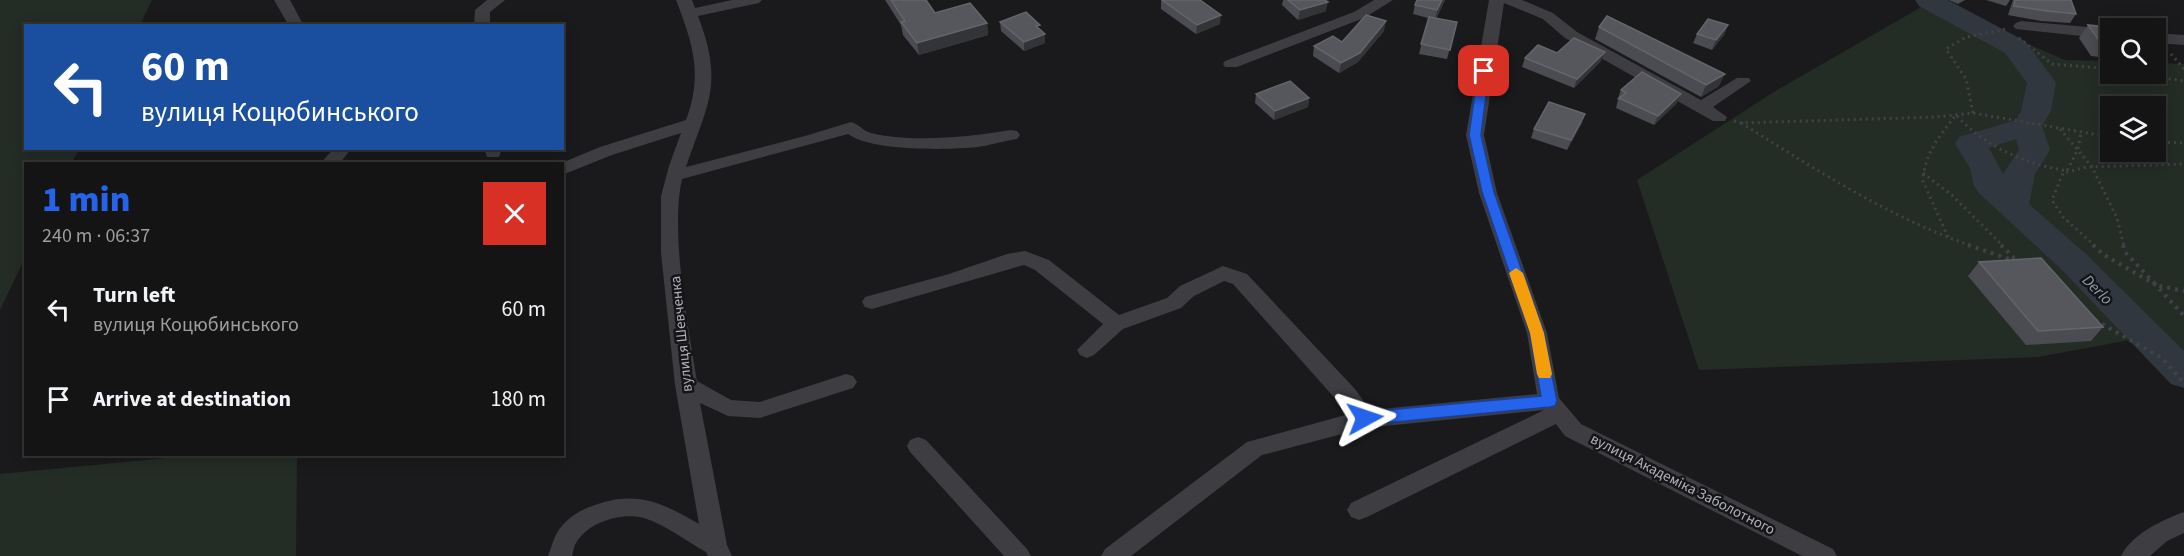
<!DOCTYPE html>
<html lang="en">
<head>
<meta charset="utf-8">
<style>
  :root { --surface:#141415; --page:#1d1d1e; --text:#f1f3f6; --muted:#9d9ea0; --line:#333334; --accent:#2563eb }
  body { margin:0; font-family:"Source Sans 3",sans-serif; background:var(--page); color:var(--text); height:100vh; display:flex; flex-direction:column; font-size:22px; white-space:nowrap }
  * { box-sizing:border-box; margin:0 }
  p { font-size:20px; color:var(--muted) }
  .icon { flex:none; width:33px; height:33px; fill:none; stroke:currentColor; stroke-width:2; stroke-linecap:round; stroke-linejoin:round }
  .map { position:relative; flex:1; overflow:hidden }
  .sheet { position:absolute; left:24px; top:162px; width:540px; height:294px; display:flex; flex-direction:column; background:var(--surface); border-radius:0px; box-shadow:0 3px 15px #0003,0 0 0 2px var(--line) }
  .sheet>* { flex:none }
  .banner { position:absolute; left:24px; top:24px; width:540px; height:126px; border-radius:0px; box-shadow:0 3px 15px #0003,0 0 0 2px var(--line); background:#1a4fa0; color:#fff; overflow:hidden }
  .tools { position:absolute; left:2100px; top:18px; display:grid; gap:12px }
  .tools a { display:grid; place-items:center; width:66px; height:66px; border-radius:0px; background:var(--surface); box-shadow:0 3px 15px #0003,0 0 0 2px var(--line); font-size:30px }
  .pin { position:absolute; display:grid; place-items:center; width:51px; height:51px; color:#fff; margin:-26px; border-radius:12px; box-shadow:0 3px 9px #0006 }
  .me { position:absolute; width:66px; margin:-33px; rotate:85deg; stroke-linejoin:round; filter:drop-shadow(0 0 4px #0008) }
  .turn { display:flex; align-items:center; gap:21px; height:126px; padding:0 18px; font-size:27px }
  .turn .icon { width:78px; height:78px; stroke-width:2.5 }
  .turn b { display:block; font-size:42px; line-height:51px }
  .round { display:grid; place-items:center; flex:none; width:63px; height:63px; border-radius:0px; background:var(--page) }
  .headline { display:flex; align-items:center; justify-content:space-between; height:102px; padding:0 18px }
  h1 { font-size:36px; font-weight:800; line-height:45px; color:var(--accent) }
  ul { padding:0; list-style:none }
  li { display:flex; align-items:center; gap:18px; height:90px; padding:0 18px }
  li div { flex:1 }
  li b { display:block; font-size:22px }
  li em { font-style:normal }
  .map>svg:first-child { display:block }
</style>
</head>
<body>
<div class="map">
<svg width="2184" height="556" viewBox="0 0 2184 556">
  <rect width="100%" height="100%" fill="#1a1a1c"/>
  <path fill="#242c26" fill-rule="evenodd" d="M0,0H152L140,25L26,26V148L79,149L72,163L26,164L25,258L0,310Z
    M1930,2L2065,60L2110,61V74H2156V63L2184,64V362L2141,338L2038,357L1699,370L1637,180L1777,90ZM2110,106H2156V152H2110Z
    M208,454L297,455L296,556H0V474Z"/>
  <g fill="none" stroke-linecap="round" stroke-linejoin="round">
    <path fill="#31373f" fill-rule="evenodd" d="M1915,0H1948L2025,41L2052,77L2056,83L2051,111L2042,126L2050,150L2035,174L2029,204L2085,253L2184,351V388L2171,384L2061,269L1979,193L1974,186L1970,168L1955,144L1959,137L2016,120L2021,111L2027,83L2005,53L1919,6ZM2016,139L2019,150L2003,174L1989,148Z"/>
    <path stroke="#414247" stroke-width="3" stroke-dasharray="2 4" stroke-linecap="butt" d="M2019,38L2052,64L2110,69
      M2171,54L2184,69
      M2139,74L2184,81
      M1973,113L1966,79L1946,49L1966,37L2006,29
      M1734,121L1741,123L1935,117L1973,113L2110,137
      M1741,123C1815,169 1890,218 1972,246
      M2060,129L2092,167L2117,218L2124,246
      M2156,142L2184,143
      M1923,173L1953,196L2003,246
      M1948,237L1923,181C1924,154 1940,135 1956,115C1987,148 2023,163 2067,171L2078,149L2081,133
      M2095,246L2063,217L2052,200L2063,173L2087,167L2184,164"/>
    <path stroke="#414247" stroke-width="4" stroke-dasharray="3 5" stroke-linecap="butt" d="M1968,245L2015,261
      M2001,245L2018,262
      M2093,245L2104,255L2156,285L2184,316
      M2123,245L2125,252L2156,285L2184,291
      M2095,320L2162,358L2184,383"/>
    <path fill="#3d3d42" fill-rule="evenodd" d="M274,0H290L304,26H289Z
      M487,0H505L490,12V26H474L475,10Z
      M676,0H692L695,8L732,0H762L759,3L698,16C724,84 708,103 686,167L805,136L851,122C859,124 863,131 871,133C910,143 971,137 1011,130L1017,131L1020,135L1017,139L1011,140C996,143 980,148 964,148C937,150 869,150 848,134L682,179C670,233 688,325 697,381L731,400L760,402L846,374L853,376L857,382L853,388L760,418L728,416L700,403L727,545L732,556H708L706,552C686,541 666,525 644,518C622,512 588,522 576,543C574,546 573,552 572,556H548C552,546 554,535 561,527C570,516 582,509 595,505C637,490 663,503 699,524L675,385L661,253V196L669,166L681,133L612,155L562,175V164H559L600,147L686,120C703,74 693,44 676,0Z
      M1374,0H1393L1364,18L1237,67H1225L1223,64L1225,61L1354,12Z
      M1489,0H1522L1553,13L1577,32L1701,100L1737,78H1749L1751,81L1713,107L1727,117L1725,121H1713L1565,38L1543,19L1504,3L1484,135L1497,193L1547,333L1559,398L1581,424L1833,549L1837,556H1802L1565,436L1556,424L1367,517L1359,520L1351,517L1347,510L1351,503L1544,410L1365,428L1262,455L1131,556H1101L1105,549L1247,442L1349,414L1233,284L1224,281L1194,296L1181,308L1123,329L1094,355L1087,358L1080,355L1077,350L1103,324L1035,270L1024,265L872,309L865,307L862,302L865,297L949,274L1007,254L1025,251L1049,260L1119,315L1167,298L1180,286L1223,266L1247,274L1355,389L1370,410L1537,394L1527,333L1479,193L1466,135Z
      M2021,21L2110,29V39L2016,29L2013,26L2016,23Z
      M2156,33L2184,35V45L2156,43Z
      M334,148H352L339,164H320Z
      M484,148H502L499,157H487Z
      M918,437L926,440L1027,549L1031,556H1004L910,452L907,446L910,440Z
      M2184,512V533L2167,541L2150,556H2121C2132,534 2162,520 2184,512Z"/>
  </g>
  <path fill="#4b4c51" d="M885,0H926L935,13L987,23L988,35L919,55L903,35L901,25Z
    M1161,0L1220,24L1196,34L1161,9Z
    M1283,0H1325L1326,11L1298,20L1282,5Z
    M1417,0H1445L1436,19L1457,22L1447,59L1419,54L1428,18L1413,14L1415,5Z
    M1949,0H1965L1958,4Z
    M1986,0H2010L2006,6Z
    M2013,0H2071L2076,14L2070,23L2041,21L2008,15Z
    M1000,22L1041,30L1045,34V43L1024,51L1001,31Z
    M1728,25L1724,35L1712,50L1693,43L1697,34Z
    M2088,25L2119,28H2110V58L2091,56L2079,38Z
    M1599,27L1719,86L1701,97L1595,39Z
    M1384,31L1358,62L1339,73L1313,56L1314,46L1342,42Z
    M2156,34L2163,44L2156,54Z
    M1557,53L1601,61L1574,88L1522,67L1525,58Z
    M1621,90L1677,103L1654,125L1616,108L1618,100H1617Z
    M1256,94L1309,98L1308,107L1274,120L1255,103Z
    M1582,123L1567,150L1531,138L1534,129Z
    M1979,262L2103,327L2091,341L2026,345L1968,276Z"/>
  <path fill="#333437" d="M1442,0H1445L1435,20L1437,10Z
    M1328,2L1326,11L1298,20L1300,10Z
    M1221,15L1220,24L1196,34L1197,25Z
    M1386,21L1384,31L1358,62L1339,73L1341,63Z
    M987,23L988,35L919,55L917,43Z
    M1728,25L1724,35L1712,50L1716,40Z
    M1045,34V43L1024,51V42Z
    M1605,52L1601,61L1574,88L1577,79Z
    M1725,74L1719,86L1701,97L1706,85Z
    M1681,94L1677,103L1654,125L1658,116Z
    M1309,98L1308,107L1274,120L1275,111Z
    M1585,114L1582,123L1567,150L1571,140Z"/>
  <path fill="#56575c" stroke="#64656b" stroke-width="1.5" d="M891,0H926L935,13L970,3L987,23L917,43L901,22L905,21Z
    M1162,0H1200L1221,15L1197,25Z
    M1288,0H1325L1328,2L1300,10Z
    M1417,0H1442L1437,10L1415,5Z
    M2015,0H2071L2076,14L2047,11L2014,6Z
    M1026,12L1040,25L1036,26L1045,34L1024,42L1000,22Z
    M1366,15L1386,21L1360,53L1341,63L1314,46L1333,36L1342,42Z
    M1607,16L1725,74L1706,85L1599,27Z
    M1429,17L1457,22L1450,50L1421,44Z
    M1708,19L1728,25L1716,40L1697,34Z
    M2122,24L2150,27L2151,28H2110V44L2101,43L2088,25L2119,28Z
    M2156,34L2163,44L2156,43Z
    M1574,38L1605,52L1577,79L1525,58L1538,45L1557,53Z
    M1642,72L1681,94L1658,116L1619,98L1626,93L1621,90Z
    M1290,81L1309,98L1275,111L1256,94Z
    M1549,102L1585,114L1571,140L1534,129Z
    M2041,258L2103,327L2038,331L1979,262Z"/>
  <path fill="#2563eb" stroke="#184099" stroke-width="1.5" d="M1484,68L1489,71L1481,135L1494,192L1544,333L1557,401L1555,406L1550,407L1365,425L1359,423L1357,418L1359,414L1365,412L1541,396L1530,333L1482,192L1469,135L1478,71Z"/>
  <path fill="#f59e0b" d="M1516,268L1523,273L1544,333L1552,374L1550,378H1539L1537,374L1530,333L1509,273Z"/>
  <g text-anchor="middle" stroke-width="5" stroke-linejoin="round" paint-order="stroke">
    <g font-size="15" fill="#aeb0ba" stroke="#151517">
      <text transform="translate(681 334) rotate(-96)" y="5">вулиця Шевченка</text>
      <text transform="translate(1683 484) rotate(27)" y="5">вулиця Академіка Заболотного</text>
    </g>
    <g font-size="16" font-style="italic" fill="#889ab1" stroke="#151517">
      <text transform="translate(2098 289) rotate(45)" y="6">Derlo</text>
    </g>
  </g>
</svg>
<div class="tools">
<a><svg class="icon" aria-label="search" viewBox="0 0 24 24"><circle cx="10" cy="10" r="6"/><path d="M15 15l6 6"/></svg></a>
<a><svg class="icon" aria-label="layers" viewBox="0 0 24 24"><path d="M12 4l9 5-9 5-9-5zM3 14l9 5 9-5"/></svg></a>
</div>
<div class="pin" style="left:1484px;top:71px;background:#d93025"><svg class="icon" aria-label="arrive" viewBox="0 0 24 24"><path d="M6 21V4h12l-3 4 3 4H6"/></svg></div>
<svg class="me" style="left:1365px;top:418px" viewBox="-20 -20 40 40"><path d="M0-17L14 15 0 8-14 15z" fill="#2563eb" stroke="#fff" stroke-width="4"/></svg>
<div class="banner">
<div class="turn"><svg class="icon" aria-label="left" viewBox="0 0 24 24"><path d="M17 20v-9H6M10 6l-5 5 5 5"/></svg><div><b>60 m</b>вулиця Коцюбинського</div></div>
</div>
<section class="sheet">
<div class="headline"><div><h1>1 min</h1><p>240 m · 06:37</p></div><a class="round" style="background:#d93025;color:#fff"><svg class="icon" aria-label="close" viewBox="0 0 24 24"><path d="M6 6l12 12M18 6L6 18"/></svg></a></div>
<ul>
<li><svg class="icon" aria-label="left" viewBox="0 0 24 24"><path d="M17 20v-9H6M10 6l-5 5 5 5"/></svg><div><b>Turn left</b><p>вулиця Коцюбинського</p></div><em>60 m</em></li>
<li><svg class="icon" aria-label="arrive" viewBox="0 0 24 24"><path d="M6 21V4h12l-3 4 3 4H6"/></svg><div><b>Arrive at destination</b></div><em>180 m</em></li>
</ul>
</section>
</div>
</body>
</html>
